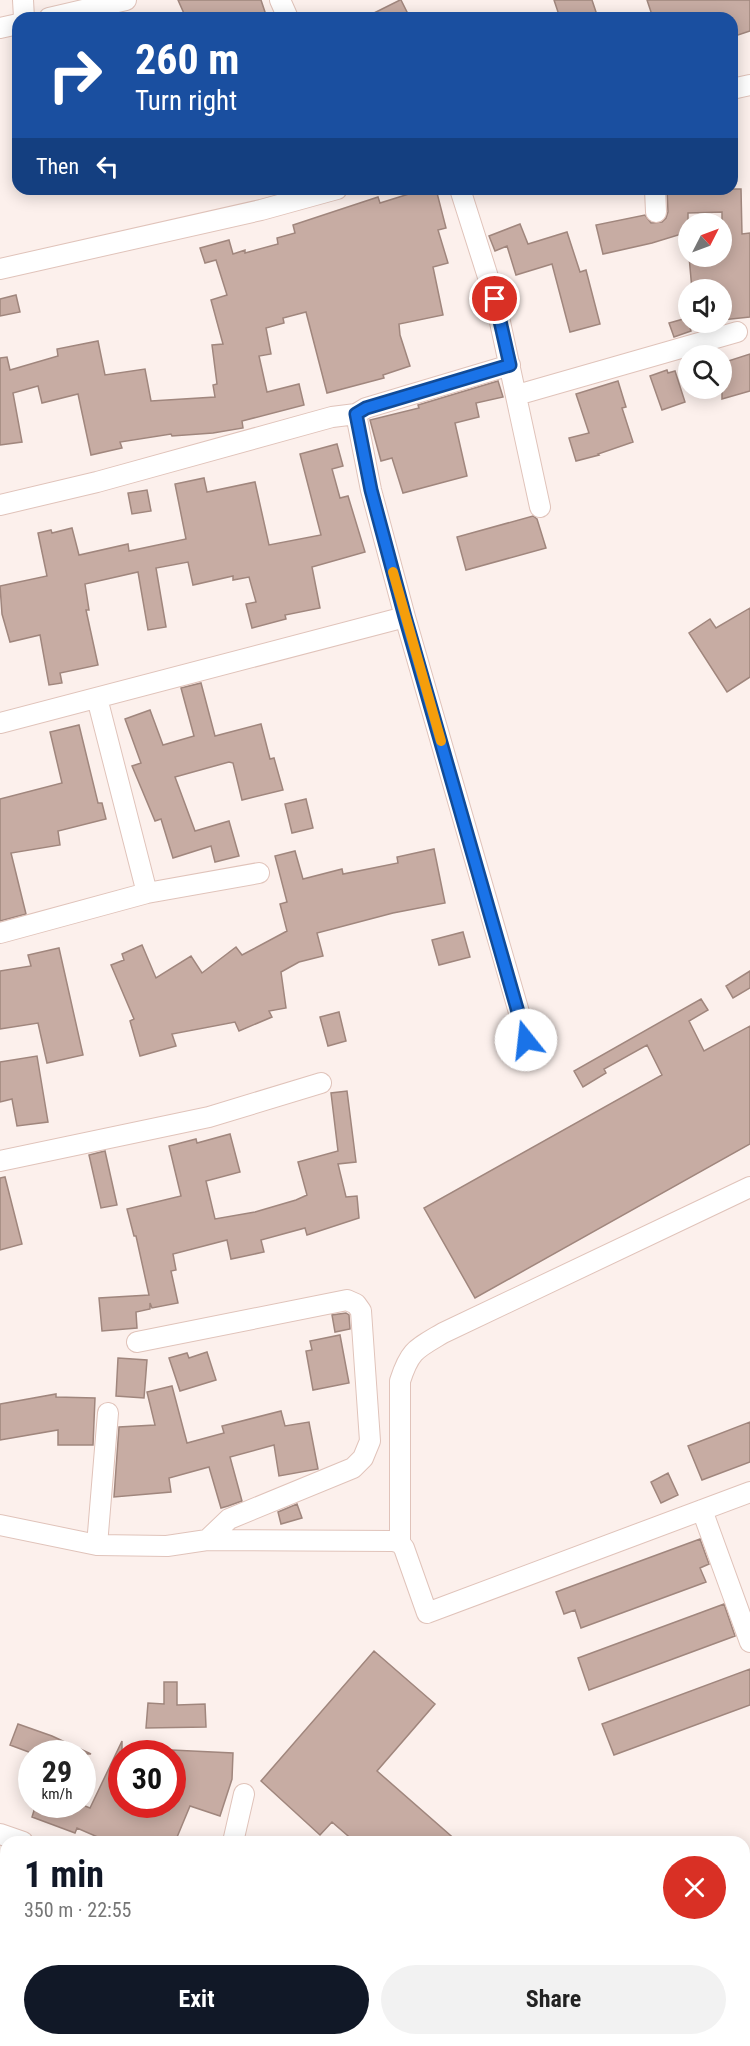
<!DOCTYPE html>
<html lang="en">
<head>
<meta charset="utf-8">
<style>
  :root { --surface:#fff; --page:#f2f2f2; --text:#222; --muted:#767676; --accent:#111827 }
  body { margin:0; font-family:"Roboto Condensed",sans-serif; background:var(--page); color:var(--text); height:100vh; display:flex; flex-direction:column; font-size:22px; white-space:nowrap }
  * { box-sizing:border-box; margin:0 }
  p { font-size:20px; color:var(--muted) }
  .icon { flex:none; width:33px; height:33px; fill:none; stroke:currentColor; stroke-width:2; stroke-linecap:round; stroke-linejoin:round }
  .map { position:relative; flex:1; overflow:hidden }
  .details { position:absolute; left:0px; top:1836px; width:750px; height:210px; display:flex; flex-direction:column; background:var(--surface); border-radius:18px 18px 0 0; box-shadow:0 3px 15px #0003 }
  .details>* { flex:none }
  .banner { position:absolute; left:12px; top:12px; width:726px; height:183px; border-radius:18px; box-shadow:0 3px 15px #0003; background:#1a4fa0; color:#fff; overflow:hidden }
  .needle { width:39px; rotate:48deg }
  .fabs { position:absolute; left:678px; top:213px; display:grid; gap:12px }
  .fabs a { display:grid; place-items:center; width:54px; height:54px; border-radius:50%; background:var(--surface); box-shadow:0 3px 15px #0003; font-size:30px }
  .speed { position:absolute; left:18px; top:1740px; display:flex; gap:12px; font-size:30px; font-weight:700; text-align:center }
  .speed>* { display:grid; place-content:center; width:78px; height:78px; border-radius:50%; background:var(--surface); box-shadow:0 3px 15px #0003; line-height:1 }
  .speed small { font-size:15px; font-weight:400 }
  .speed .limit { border:9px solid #d22; background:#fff; color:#111 }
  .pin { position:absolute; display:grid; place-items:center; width:51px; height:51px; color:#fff; margin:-26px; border:3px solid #fff; border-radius:50%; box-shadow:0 2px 6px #0007 }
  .me { position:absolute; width:66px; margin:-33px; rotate:344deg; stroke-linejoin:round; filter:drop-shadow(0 0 4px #0008) }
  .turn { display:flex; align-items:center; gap:21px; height:126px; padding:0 24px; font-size:27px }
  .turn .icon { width:78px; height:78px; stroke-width:2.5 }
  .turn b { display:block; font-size:42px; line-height:51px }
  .then { display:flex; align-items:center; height:57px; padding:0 24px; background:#0003; gap:12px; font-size:22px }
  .round { display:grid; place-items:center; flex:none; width:63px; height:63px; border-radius:32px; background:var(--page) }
  .overview { display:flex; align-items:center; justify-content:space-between; height:102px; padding:0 24px }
  h1 { font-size:36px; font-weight:700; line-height:45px; color:var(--accent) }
  .action { display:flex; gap:12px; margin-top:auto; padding:12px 24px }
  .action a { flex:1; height:69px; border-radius:36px; background:var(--accent); color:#fff; font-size:24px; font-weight:700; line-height:69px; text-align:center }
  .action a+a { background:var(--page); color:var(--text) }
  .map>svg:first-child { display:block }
</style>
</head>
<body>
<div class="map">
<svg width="750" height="2046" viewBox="0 0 750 2046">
  <rect width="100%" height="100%" fill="#fcf0ec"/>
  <path fill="#c7aca3" stroke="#a0867d" stroke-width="1.5" d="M178,0H261L267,18H186Z
    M401,0L410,18H364L400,0Z
    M554,0H592L598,18H560Z
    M647,0H750V31L732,37V18H653Z
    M411,189H436L446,228L438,230L448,263L433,267L443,315L399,324L400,335L410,366L383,375L384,378L327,393L306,312L283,318L284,323L266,328L271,354L259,356L267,392L299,384L304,405L242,421L243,428L213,433L172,436L171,434L120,442L122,448L91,455L78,394L42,403L38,386L13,393L22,442L0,445V358L7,357L10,370L58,356L57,349L98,341L105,375L145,369L151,401L215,397L213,385L217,384L212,345L223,344L211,300L227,295L216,260L205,263L200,248L229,240L233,254L245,250V253L278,244L277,238L295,233L293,225L378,197L380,203L412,193Z
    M667,189H741L742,234L750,233V317L722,320V290H692L689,256H722V212L688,213V232L652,243L603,254L596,225L645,215L651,223L662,222L666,218L668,212Z
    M520,224L528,244L567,232L580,272L586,270L600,324L570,332L552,264L516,275L507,246L495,251L489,236Z
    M16,295L20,312L0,316V299Z
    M687,318L691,331L674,337L669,323Z
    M750,354V391L722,399V363Z
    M667,370L668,373L675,371L685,402L662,410L650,376Z
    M498,381L503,397L476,403L479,417L455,423L467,476L403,493L392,458L381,461L370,420L419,408L418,405Z
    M618,381L626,407L622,408L633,442L598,454L599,455L576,461L569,438L589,433L576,394Z
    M337,444L343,466L332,469L340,498L348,496L365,552L312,567L320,608L285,615L286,619L252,628L246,604L256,602L249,577L233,580V576L193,585L188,562L156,568L166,627L148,630L138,572L85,584L89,610H86L98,665L60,673L62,683L49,685L40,635L10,642L2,614L0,586L47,576L38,533L51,530L52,533L72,528L79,555L128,544L129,551L186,539L175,484L204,478L207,492L255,482L269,545L321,535L300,454Z
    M147,490L151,511L132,514L128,493Z
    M533,516L537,519L546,548L466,570L457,537Z
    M750,608V677L727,692L689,633L710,619L716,628Z
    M201,683L215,736L261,724L270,759L274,758L283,790L242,800L233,763L229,762L175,777L195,831L229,821L239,856L215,862L211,846L173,858L161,819L155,821L132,766L141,763L125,719L150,710L163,745L194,736L181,688Z
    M79,725L98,803H102L106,819L58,831L60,845L11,853L26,914L0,921V799L62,783L50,732Z
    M306,799L313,828L292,833L285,804Z
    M434,849L445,903L393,913L317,933L323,956L299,962L281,972L286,1008L269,1011L272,1017L239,1031L235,1022L172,1034L176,1046L140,1056L130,1021L134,1019L111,965L124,960L122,954L142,945L156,978L191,956L202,973L236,947L242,955L287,931L280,904L287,902L275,856L295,851L303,879L342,869L343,874L398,863L397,857Z
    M463,932L470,957L439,965L432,940Z
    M59,948L83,1055L47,1063L38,1023L0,1029V971L31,966L28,955Z
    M750,971V988L733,998L726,986Z
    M701,999L708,1010L689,1021L704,1051L750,1026V1144L475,1298L424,1208L662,1075L647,1045L604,1069L606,1073L583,1087L574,1071Z
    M339,1012L346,1041L328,1046L320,1017Z
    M37,1056L48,1122L17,1126L12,1099L0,1102V1062Z
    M347,1091L356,1162L338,1164L346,1197L357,1196L359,1218L307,1235L305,1228L261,1240L264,1252L231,1259L227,1240L173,1254L176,1270L171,1271L178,1303L152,1308L150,1303V1309L136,1312L137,1328L102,1331L99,1298L149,1295L136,1236H134L127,1209L181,1196L169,1146L196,1139L197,1143L230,1134L240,1172L206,1181L215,1219L255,1212L296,1200L307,1195L298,1162L338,1151L331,1093Z
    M105,1151L117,1205L101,1208L89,1155Z
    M5,1177L22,1244L0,1250V1178Z
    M346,1313L349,1315L350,1329L335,1332L332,1315Z
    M340,1335L349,1383L313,1390L306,1351L312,1350L310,1341Z
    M207,1352L216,1380L180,1391L169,1358L187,1353L189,1358Z
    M118,1358L147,1360L144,1398L116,1396Z
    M172,1386L187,1443L224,1433L222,1426L281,1411L285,1426L309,1422L318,1469L279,1476L274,1445L230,1457L242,1501L228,1506L221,1508L209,1467L169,1478L171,1492L114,1497L119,1427L155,1425L147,1392Z
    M56,1394V1397L95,1398L93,1445H58V1430L0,1440V1404Z
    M750,1422V1462L702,1480L688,1446Z
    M668,1473L678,1495L661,1503L651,1482Z
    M297,1504L302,1518L281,1524L278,1512Z
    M700,1539L709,1564L700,1568L706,1582L581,1628L575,1610L564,1614L556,1592Z
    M724,1604L735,1636L589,1690L578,1658Z
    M374,1651L435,1704L377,1771L458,1842H355L332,1822L320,1835L261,1781Z
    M750,1669V1705L614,1755L602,1724Z
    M164,1682H177V1705L205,1704L206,1727L146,1728L148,1703L164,1704Z
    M18,1724L52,1736L91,1754H34L10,1745Z
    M122,1741V1804H172V1750L233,1753L232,1779L220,1816L190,1806L175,1842H109L77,1828L75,1833L32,1817L36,1804H80L90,1808Z"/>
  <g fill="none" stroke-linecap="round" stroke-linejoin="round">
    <g stroke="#e0c3ba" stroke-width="22">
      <path id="minor" d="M23,0L24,18
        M280,0L288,18
        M49,18L126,0
        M0,28L18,24
        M732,89L750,85
        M460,189L495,299L540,507
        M655,189L656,212
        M0,269L261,210L337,189
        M517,395L737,332
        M356,414L371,490L405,617L527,1040
        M0,505L97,482L332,417L356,414L366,408L510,365
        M97,698L147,893
        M0,723L405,617
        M0,933L147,893L259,873
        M0,1161L209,1117L321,1083
        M137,1342L347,1300L356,1304L361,1311L370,1441L363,1458L353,1468L229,1519L207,1540
        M702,1510L750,1642
        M0,1525L97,1545L167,1546L207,1540L393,1541L400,1543L404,1548L427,1613L750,1492
        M400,1543V1381C410,1350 416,1349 443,1333L750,1187
        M97,1545L108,1413
        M0,1834L23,1842
        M233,1842L244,1794
        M0,2040L39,2046
        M182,2046L183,2040"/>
    </g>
    <use href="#minor" stroke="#fff" stroke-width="20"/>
  </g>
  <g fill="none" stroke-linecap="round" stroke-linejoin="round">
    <g stroke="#114b97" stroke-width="15">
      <path id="route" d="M495,299L510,365L366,408L356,414L371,490L405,617L526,1040"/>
    </g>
    <use href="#route" stroke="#1a73e8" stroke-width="10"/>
    <path stroke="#f59e0b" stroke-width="10" d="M393,572L441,741"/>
  </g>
</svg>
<div class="fabs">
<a><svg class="needle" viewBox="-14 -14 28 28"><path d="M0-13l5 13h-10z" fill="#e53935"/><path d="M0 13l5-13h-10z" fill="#767676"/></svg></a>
<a><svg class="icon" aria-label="sound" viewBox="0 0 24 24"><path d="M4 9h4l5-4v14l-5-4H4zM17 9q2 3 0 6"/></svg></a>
<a><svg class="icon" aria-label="search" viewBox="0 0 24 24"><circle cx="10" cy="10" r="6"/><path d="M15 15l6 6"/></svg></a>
</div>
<div class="speed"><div>29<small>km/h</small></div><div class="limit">30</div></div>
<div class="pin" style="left:495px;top:299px;background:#d93025"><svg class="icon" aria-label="arrive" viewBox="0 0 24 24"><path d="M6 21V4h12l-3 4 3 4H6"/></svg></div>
<svg class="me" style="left:526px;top:1040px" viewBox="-20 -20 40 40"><circle r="19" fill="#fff"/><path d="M0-13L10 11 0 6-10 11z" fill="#1a73e8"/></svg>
<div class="banner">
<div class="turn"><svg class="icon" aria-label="right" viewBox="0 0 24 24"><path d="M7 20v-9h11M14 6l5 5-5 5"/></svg><div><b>260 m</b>Turn right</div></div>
<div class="then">Then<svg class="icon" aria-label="left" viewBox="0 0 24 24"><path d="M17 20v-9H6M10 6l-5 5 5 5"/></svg></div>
</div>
<section class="details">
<div class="overview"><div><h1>1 min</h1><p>350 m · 22:55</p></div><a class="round" style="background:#d93025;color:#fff"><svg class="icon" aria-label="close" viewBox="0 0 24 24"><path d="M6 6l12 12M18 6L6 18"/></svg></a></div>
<div class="action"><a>Exit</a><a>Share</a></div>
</section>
</div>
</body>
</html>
